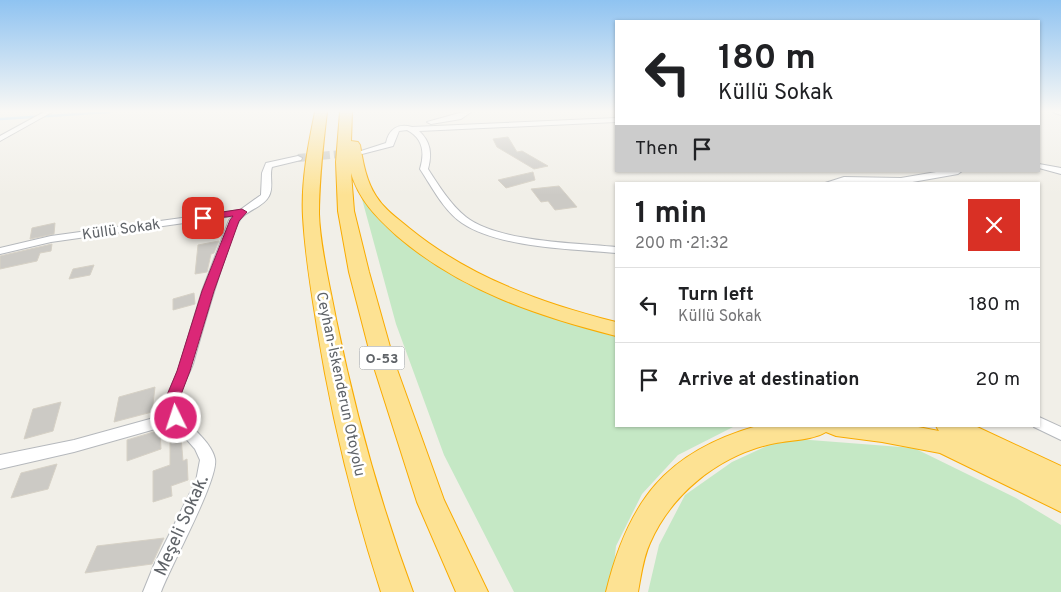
<!DOCTYPE html>
<html lang="en">
<head>
<meta charset="utf-8">
<style>
  :root { --surface:#fff; --page:#f2f2f2; --text:#202124; --muted:#757577; --line:#e0e0e0 }
  body { margin:0; font-family:Overpass,sans-serif; background:var(--page); color:var(--text); height:100vh; display:flex; flex-direction:column; font-size:19px; white-space:nowrap }
  * { box-sizing:border-box; margin:0 }
  p { font-size:16px; color:var(--muted) }
  .icon { flex:none; width:28px; height:28px; fill:none; stroke:currentColor; stroke-width:2; stroke-linecap:round; stroke-linejoin:round }
  .map { position:relative; flex:1; overflow:hidden }
  .details { position:absolute; left:615px; top:182px; width:425px; height:245px; display:flex; flex-direction:column; background:var(--surface); border-radius:0px; box-shadow:0 1px 4px #0004 }
  .details>* { flex:none }
  .guide { position:absolute; left:615px; top:20px; width:425px; height:152px; border-radius:0px; box-shadow:0 1px 4px #0004; background:#fff; color:var(--text); overflow:hidden }
  .pin { position:absolute; display:grid; place-items:center; width:42px; height:42px; color:#fff; margin:-21px; border-radius:10px; box-shadow:0 2px 8px #0006 }
  .me { position:absolute; width:55px; margin:-28px; rotate:356deg; stroke-linejoin:round; filter:drop-shadow(0 0 4px #0008) }
  .turn { display:flex; align-items:center; gap:18px; height:105px; padding:0 20px; font-size:22px }
  .turn .icon { width:65px; height:65px; stroke-width:2.5 }
  .turn b { display:block; font-size:35px; line-height:42px }
  .then { display:flex; align-items:center; height:48px; padding:0 20px; background:#0003; gap:10px; font-size:19px }
  .round { display:grid; place-items:center; flex:none; width:52px; height:52px; border-radius:0px; background:var(--page) }
  .headline { display:flex; align-items:center; justify-content:space-between; height:85px; padding:0 20px }
  h1 { font-size:30px; font-weight:700; line-height:38px }
  ul { padding:0; list-style:none }
  li { display:flex; align-items:center; gap:15px; height:75px; padding:0 20px; border-top:1px solid var(--line) }
  li div { flex:1 }
  li b { display:block; font-size:19px }
  li em { font-style:normal }
  .map>svg:first-child { display:block }
</style>
</head>
<body>
<div class="map">
<svg width="1061" height="592" viewBox="0 0 1061 592">
  <rect width="100%" height="100%" fill="#f1efe8"/>
  <path fill="#c5e8c5" d="M362,199L393,233L442,268L467,284L616,337V426H735L678,455L642,494L616,546L611,592H514L444,455L396,324Z
    M784,438L914,448L1016,498L1061,525V592H648L659,545L685,495L732,462Z"/>
  <g fill="none" stroke-linecap="round" stroke-linejoin="round">
    <path stroke="#aadaff" stroke-width="2.5" d="M0,119L110,112"/>
  </g>
  <path fill="#cccac5" stroke="#d6d1c6" d="M508,137L517,152L522,151L548,166L534,169L497,147L493,139Z
    M533,172L535,180L506,188L498,180Z
    M559,186L577,207L555,210L548,201L541,202L531,189Z
    M207,202L209,212L191,215L190,206Z
    M55,223L54,234L30,239L32,228Z
    M219,241L214,253L211,254L207,272L195,274L198,245Z
    M52,244L51,251L40,253L37,261L0,269V256Z
    M94,265L90,275L69,279L73,269Z
    M194,293L195,304L173,310V299Z
    M155,387L152,412L114,422L119,397Z
    M61,402L53,431L24,439L33,409Z
    M160,430L161,449L127,461V440Z
    M181,437L183,461L187,459L188,480L171,486L172,496L153,502V471L170,465V441Z
    M57,464L48,489L11,498L21,473Z
    M164,538L152,564L85,573L97,546Z"/>
  <g fill="none" stroke-linecap="round" stroke-linejoin="round">
    <path stroke="#ccccc8" stroke-width="8" stroke-dasharray="8 4" stroke-linecap="butt" d="M298,158L351,153"/>
    <g stroke="#b5b8bc" stroke-width="2">
      <path id="minor" d="M44,112H52L0,141V136Z
        M463,112H471L461,119L431,124L427,122Z
        M1054,112H1061V115L1055,113Z
        M616,118V122L419,131C431,142 432,154 428,169C439,186 450,204 466,217C498,242 576,243 616,247V253C573,249 499,248 462,223C444,211 432,187 420,169C425,153 423,138 407,130L399,131L393,146L362,154L358,152L386,143C389,129 398,123 412,127Z
        M298,156L302,158L301,160L272,167C269,176 274,187 269,196C262,209 244,210 238,223C232,234 229,247 225,258C213,293 203,328 193,364C189,375 181,387 179,399C176,421 211,437 215,459C219,479 170,567 161,592H143L154,565L196,481L200,460L195,449L173,424L74,452L0,469V455L74,440L168,414L165,400L178,371L202,291L229,220L233,216L51,242L0,254V248L51,236L240,210L261,195L262,173L266,163Z
        M1039,164L1061,168V174L1039,168Z
        M942,171H962L958,174L901,184H822L844,177L901,178Z
        M1039,417L1061,427V440L1034,427L1039,426Z"/>
    </g>
    <g stroke="#f9ab00" stroke-width="2">
      <path id="motorway" d="M315,112H327C323,146 319,179 319,214C320,247 330,286 336,319C355,412 380,503 413,592H381C353,505 331,416 317,327C311,290 305,254 303,217C301,182 308,146 315,112Z
        M340,112H352L351,141L358,142L360,145C363,162 366,181 376,196C384,209 397,218 409,228C469,277 541,303 616,322V336C537,316 460,290 397,236C376,217 359,200 351,173L354,211L369,272L394,361L444,500L488,592H456L417,502L372,361L349,272L338,211L336,162Z
        M757,426H913L939,431L936,426H975L1061,466V512L940,453L882,442L836,436L826,432C812,441 784,440 767,445C716,458 671,495 650,543C643,558 641,576 638,592H606C628,502 665,452 757,426Z"/>
    </g>
    <use href="#minor" fill="#fff" fill-rule="evenodd"/>
    <use href="#motorway" fill="#fde293" fill-rule="evenodd"/>
  </g>
  <linearGradient id="sky" x2="0" y2="1"><stop stop-color="#8fc3f1"/><stop offset="0.57" stop-color="#f9f8f5"/><stop offset="1" stop-color="#f9f8f5" stop-opacity="0"/></linearGradient>
  <rect width="1061" height="195" fill="url(#sky)"/>
  <path fill="#db2777" stroke="#8e194d" d="M242,209L247,212L239,221L214,291L190,371L179,400L183,418L181,422L176,424L171,422L165,400L177,371L202,291L230,220L233,216L203,220L198,218L203,215Z"/>
  <g text-anchor="middle" stroke-width="5" stroke-linejoin="round" paint-order="stroke">
    <rect fill="#fff" stroke="#8f9295" stroke-width="1" x="359.5" y="346.5" width="45" height="23" rx="4"/>
    <g font-size="14" font-weight="bold" fill="#5f6368">
      <text x="382" y="363">O-53</text>
    </g>
    <g font-size="15" fill="#5f6368" stroke="#fff">
      <text transform="translate(121 229) rotate(-8)" y="5">Küllü Sokak</text>
      <text transform="translate(341 384) rotate(78)" y="5">Ceyhan-İskenderun Otoyolu</text>
    </g>
    <g font-size="18" fill="#5f6368" stroke="#fff">
      <text transform="translate(181 525) rotate(-66)" y="6">Meşeli Sokak.</text>
    </g>
  </g>
</svg>
<div class="pin" style="left:203px;top:218px;background:#d93025"><svg class="icon" aria-label="arrive" viewBox="0 0 24 24"><path d="M6 21V4h12l-3 4 3 4H6"/></svg></div>
<svg class="me" style="left:176px;top:418px" viewBox="-20 -20 40 40"><circle r="17" fill="#db2777" stroke="#fff" stroke-width="3"/><path d="M0-11L8 9 0 5-8 9z" fill="#fff"/></svg>
<div class="guide">
<div class="turn"><svg class="icon" aria-label="left" viewBox="0 0 24 24"><path d="M17 20v-9H6M10 6l-5 5 5 5"/></svg><div><b>180 m</b>Küllü Sokak</div></div>
<div class="then">Then<svg class="icon" aria-label="arrive" viewBox="0 0 24 24"><path d="M6 21V4h12l-3 4 3 4H6"/></svg></div>
</div>
<section class="details">
<div class="headline"><div><h1>1 min</h1><p>200 m · 21:32</p></div><a class="round" style="background:#d93025;color:#fff"><svg class="icon" aria-label="close" viewBox="0 0 24 24"><path d="M6 6l12 12M18 6L6 18"/></svg></a></div>
<ul>
<li><svg class="icon" aria-label="left" viewBox="0 0 24 24"><path d="M17 20v-9H6M10 6l-5 5 5 5"/></svg><div><b>Turn left</b><p>Küllü Sokak</p></div><em>180 m</em></li>
<li><svg class="icon" aria-label="arrive" viewBox="0 0 24 24"><path d="M6 21V4h12l-3 4 3 4H6"/></svg><div><b>Arrive at destination</b></div><em>20 m</em></li>
</ul>
</section>
</div>
</body>
</html>
